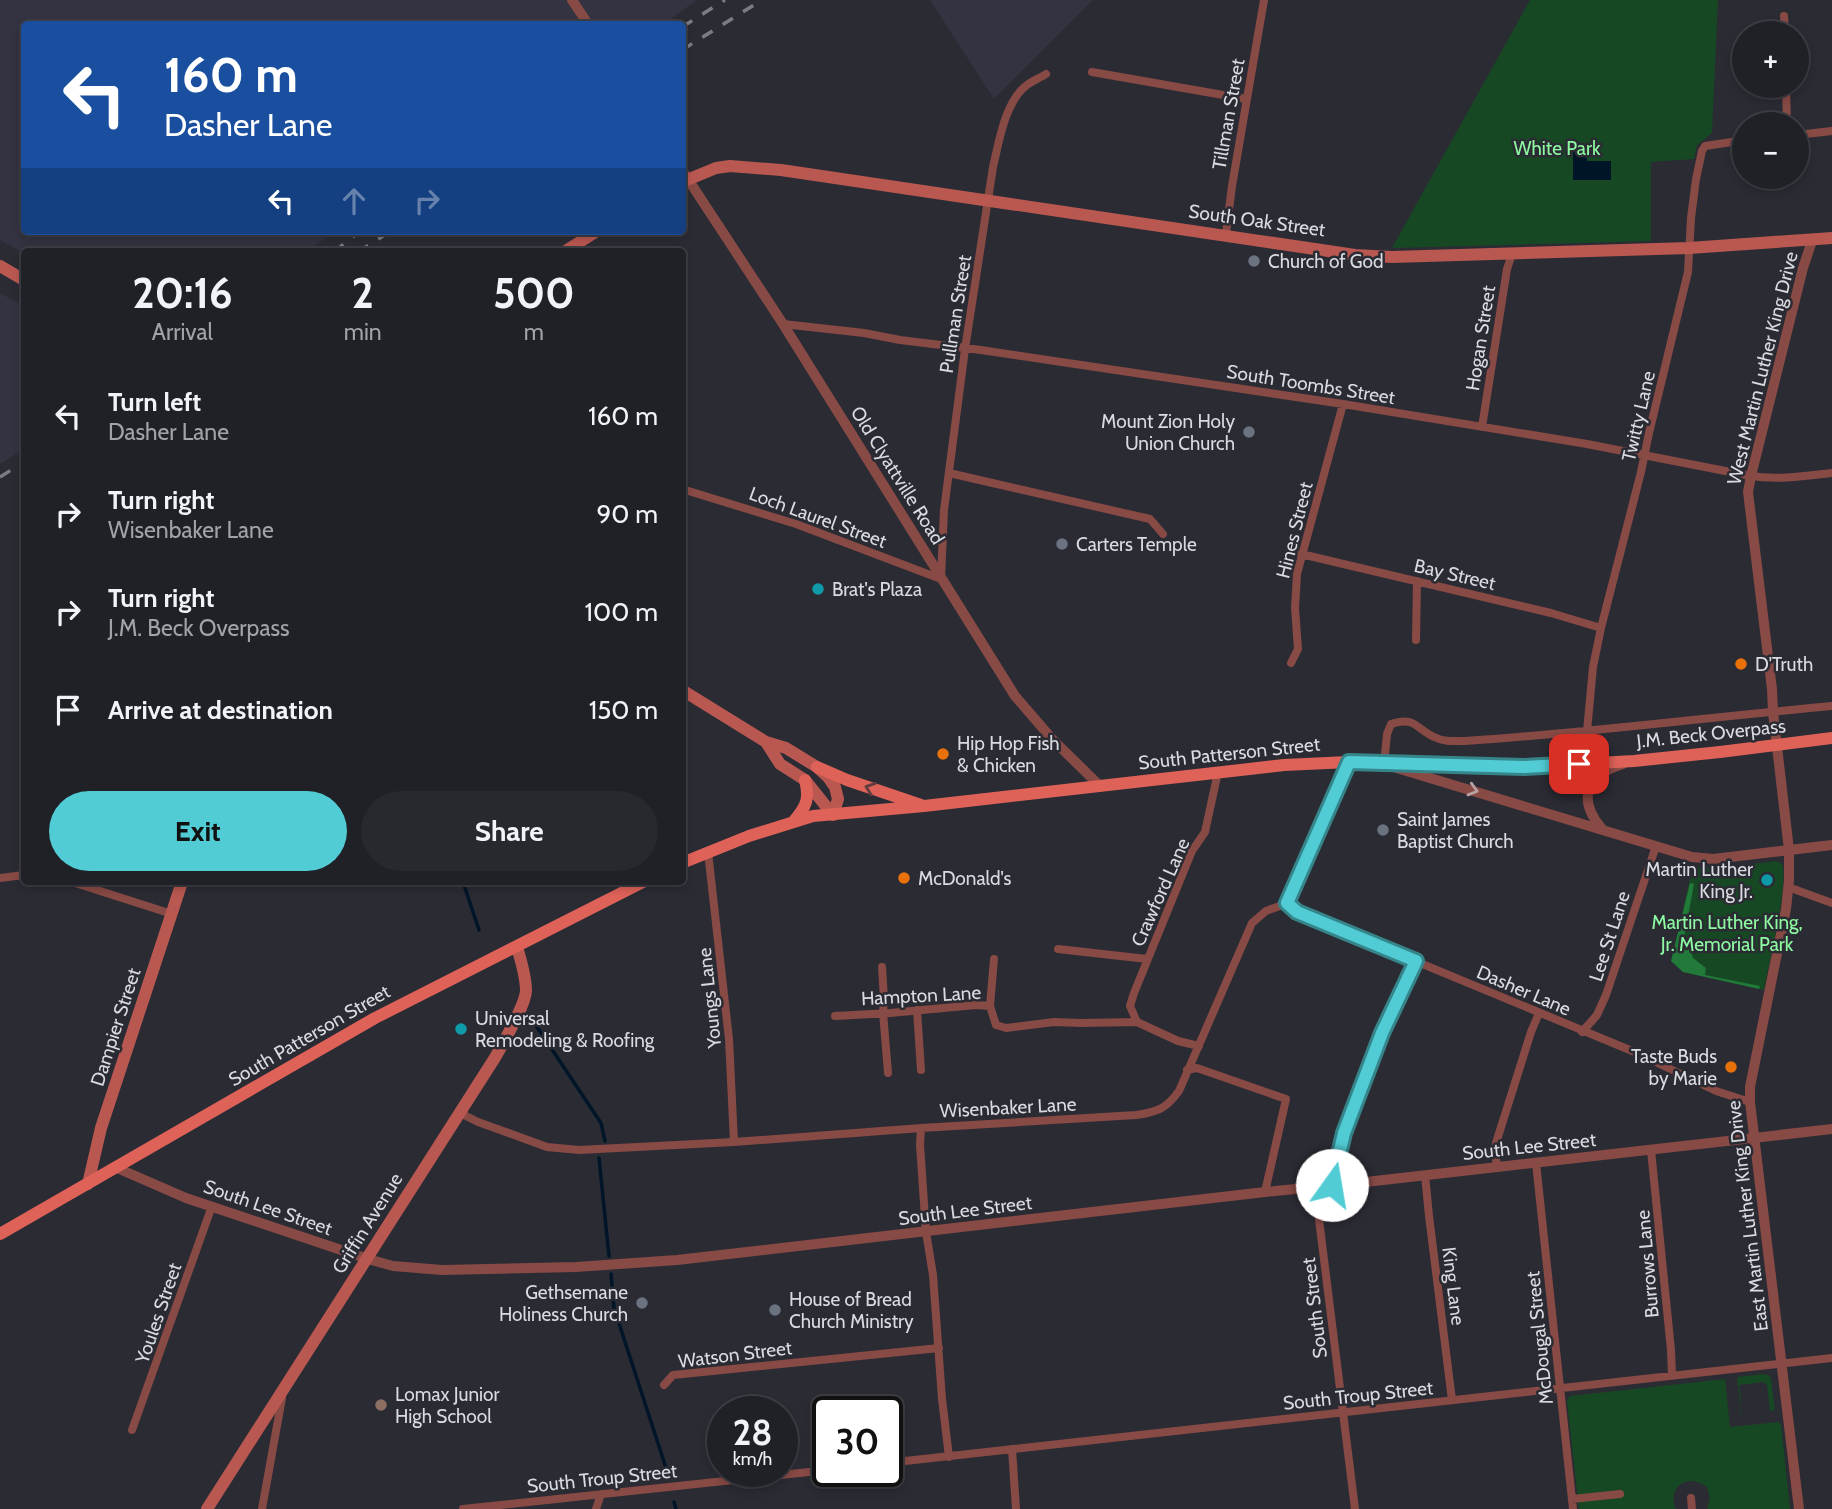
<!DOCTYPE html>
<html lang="en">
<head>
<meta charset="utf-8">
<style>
  :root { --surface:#202027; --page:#28282f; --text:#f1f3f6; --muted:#a2a3a7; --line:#3d3e44; --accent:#51ccd4 }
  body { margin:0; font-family:Cabin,sans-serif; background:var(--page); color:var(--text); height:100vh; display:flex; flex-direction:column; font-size:26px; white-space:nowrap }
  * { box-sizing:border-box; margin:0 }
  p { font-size:23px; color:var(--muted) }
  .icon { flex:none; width:38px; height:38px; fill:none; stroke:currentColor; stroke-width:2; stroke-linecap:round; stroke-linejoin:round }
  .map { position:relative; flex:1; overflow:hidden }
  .sheet { position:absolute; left:21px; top:248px; width:665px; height:637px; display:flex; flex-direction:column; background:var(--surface); border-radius:7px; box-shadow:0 4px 10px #0003,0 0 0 2px var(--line) }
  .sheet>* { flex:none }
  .banner { position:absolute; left:21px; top:21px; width:665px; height:214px; border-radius:7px; box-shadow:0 4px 10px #0003,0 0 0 2px var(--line); background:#1a4fa0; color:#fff; overflow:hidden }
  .tools { position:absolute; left:1732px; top:21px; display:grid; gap:14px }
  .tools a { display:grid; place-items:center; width:77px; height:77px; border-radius:50%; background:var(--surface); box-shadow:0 4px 10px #0003,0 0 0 2px var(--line); font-size:35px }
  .speed { position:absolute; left:707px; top:1396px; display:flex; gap:14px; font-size:35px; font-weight:700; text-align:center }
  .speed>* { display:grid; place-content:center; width:91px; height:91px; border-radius:50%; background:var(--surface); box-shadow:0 4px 10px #0003,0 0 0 2px var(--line); line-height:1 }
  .speed small { font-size:18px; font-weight:400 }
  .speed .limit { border:4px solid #111; border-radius:10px; background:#fff; color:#111 }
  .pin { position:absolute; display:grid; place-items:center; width:60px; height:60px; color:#fff; margin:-30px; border-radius:14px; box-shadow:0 4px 10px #0006 }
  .me { position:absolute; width:77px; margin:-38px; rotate:13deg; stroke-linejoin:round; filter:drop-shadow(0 0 5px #0008) }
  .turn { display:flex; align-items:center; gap:24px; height:147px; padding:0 28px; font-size:32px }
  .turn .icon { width:91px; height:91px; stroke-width:2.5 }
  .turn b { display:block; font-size:49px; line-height:60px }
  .lanes { display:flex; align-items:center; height:66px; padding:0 28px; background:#0003; justify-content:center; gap:35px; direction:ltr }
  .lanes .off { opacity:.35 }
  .eta { display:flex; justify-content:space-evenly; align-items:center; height:119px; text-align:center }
  .eta b { font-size:42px; font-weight:700; line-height:49px }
  .action { display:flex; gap:14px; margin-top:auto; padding:14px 28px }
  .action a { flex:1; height:80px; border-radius:42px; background:var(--accent); color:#111; font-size:28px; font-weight:700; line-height:80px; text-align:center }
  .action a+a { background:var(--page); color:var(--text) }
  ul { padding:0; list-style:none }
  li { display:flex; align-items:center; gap:21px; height:98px; padding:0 28px }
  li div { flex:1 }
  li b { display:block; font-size:26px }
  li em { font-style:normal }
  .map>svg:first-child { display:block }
</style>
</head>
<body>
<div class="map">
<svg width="1832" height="1509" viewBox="0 0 1832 1509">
  <rect width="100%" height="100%" fill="#2b2b34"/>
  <path fill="#333341" d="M0,0H697L664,24H24V231H337L304,252L24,253L0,240Z
    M930,0H1093L994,99Z
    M0,293L24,306V449L0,464Z"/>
  <path fill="#164923" d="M1530,0H1718L1712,133L1697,145L1694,159L1651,162V241L1392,248Z
    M1776,861L1782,864C1789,883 1768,966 1764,990L1683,972L1671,961L1693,866C1720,871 1749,864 1776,861Z
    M1763,1374L1768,1375L1771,1378L1775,1410L1770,1411L1767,1385L1763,1382L1739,1385L1741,1402L1740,1403L1742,1414H1741L1737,1377Z
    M1725,1379L1730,1427L1778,1422L1781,1424L1790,1509H1707L1710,1498L1707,1487C1702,1484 1696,1481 1690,1481C1675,1482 1670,1498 1676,1509H1579L1567,1401L1570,1396Z"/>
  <path fill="#21793a" d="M1690,883L1694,884L1684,938L1692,941L1691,951L1693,958L1706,968L1705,975L1760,986L1759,989L1683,972L1671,961Z"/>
  <path fill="#001628" d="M1573,147H1587V161H1611V180H1573Z"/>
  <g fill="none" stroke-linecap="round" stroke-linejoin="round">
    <path stroke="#001628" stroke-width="3.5" d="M463,882L479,930
      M533,1021L601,1123L605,1141
      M599,1158L609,1256
      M611,1274L614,1308L668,1474
      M674,1502L676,1509"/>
    <path stroke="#884a45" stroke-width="8" d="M1784,16L1785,33
      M1092,72L1246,99
      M1786,86L1787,124
      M1797,135L1832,131
      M1226,234L1232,186L1264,0
      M783,324L864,333L900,340L974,349L1343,404L1587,444L1751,476C1778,480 1805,476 1832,473
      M1482,427L1507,269L1512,254
      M949,473L1150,519L1163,534
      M682,489L796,524L941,579L944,510L965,349L993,167C999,142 1005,101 1027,85C1032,81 1040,78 1046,74
      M1301,554L1551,613L1601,628
      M1416,640L1417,581
      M1291,663L1298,649L1295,608L1297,574L1343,404
      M1587,731L1593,667L1601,628L1641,472L1649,433L1688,272L1691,218L1696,179L1702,151L1705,146L1745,140
      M1384,764L1387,734L1391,724C1415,716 1415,728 1434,737C1444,742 1454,741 1465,741C1588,733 1710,717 1832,706
      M708,852L729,1039L734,1142
      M0,878L24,875
      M72,882L172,914
      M1788,887L1832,903
      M1288,903L1297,912L1637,1053L1716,1091L1750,1102
      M1058,949L1147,959
      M994,959L990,1006L996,1025L1006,1028L1054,1022L1081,1023L1137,1022L1178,1041L1199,1046
      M882,967L884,999L883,1012L888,1073
      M917,1010L921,1070
      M835,1016L890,1013L976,1005L990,1006
      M1137,1022L1130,1006L1134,993L1192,851L1205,832L1218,772
      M1582,1032L1597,1015L1606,995L1656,846
      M1187,1070L1197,1068L1286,1099L1265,1192
      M460,1113L478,1122L547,1147L579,1150L734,1142L921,1128L1136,1115C1157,1112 1166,1109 1179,1091L1252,923L1266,911L1288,903L1349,762
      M921,1128L920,1145L926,1232L933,1275L942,1399L949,1457
      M1651,1150L1671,1350L1672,1375
      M1536,1163L1573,1509
      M1497,1167L1495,1152L1496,1143L1531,1032L1539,1013
      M1425,1175L1429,1216L1452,1400
      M1332,1185L1344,1133L1382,1033L1416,961
      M1315,1187L1355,1509
      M664,1385L673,1375L939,1348
      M132,1430L212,1206
      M1012,1449L1016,1509
      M887,1463L1832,1358
      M1691,1498L1692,1509
      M1572,1499L1620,1494
      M262,1509L282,1398
      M463,1509L828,1470
      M596,1509L601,1494"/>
    <path stroke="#884a45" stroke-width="10" d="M572,0L588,24
      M682,170L783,324L1015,696L1053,740L1100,786
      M1390,766L1692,857L1713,859L1832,845
      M1602,829C1576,798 1587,775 1623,764
      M117,1168L186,1198L368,1259L393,1266L442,1270L576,1267L677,1260L1265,1192L1357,1183L1832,1129
      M1799,1509L1750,1102V1087L1786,909L1789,880V850L1773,712L1772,689L1748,492L1751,476L1803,268L1812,241"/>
    <path stroke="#b95851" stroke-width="12" d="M682,182L716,168L730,166L781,170L1355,255L1392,257L1689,248L1832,238
      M564,252L597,231
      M0,266L24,280
      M682,690L766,742L786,748L817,767L828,777L835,787L838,799L833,815
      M766,742L780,764L805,780L833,815
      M88,1184L101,1128L182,882
      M207,1509L496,1056C504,1041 525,1006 526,991C526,976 521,961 517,947"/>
    <path stroke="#df6259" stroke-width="12" d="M817,767L847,780L921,805
      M794,821C806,807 810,799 805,780
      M682,863L749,836L813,816L924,806L1284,765L1349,762L1524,767L1634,761L1720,752
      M0,1234L375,1018L643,882"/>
    <path stroke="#7c7c84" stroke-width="3.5" stroke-dasharray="12 12" stroke-linecap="butt" d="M682,27L725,0
      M682,50L762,0
      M334,252L360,231
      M358,252L391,231
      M0,477L24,462"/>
    <path stroke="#df6259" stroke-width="12" d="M1720,752L1832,738"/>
  </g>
  <defs><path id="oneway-chevron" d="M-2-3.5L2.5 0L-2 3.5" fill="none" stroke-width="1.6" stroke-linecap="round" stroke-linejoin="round" transform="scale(1.75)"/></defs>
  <use stroke="#613c3f" href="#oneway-chevron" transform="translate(870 788) rotate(-161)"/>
  <use stroke="#b9a1a2" href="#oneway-chevron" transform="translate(1473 790) rotate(16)"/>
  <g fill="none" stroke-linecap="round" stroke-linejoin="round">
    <g stroke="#35858a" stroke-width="18">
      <path id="route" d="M1332,1185L1344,1133L1382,1033L1416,961L1297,912L1287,903L1349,762L1524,767L1579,764"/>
    </g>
    <use href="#route" stroke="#51ccd4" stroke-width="12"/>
  </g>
  <g fill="#6b7280" stroke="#2b2b34" stroke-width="2.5">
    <circle cx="1254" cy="261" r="7"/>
    <circle cx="1249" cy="432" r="7"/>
    <circle cx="1062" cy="544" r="7"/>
    <circle cx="1383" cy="830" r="7"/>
    <circle cx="642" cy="1303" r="7"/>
    <circle cx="775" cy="1310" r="7"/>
  </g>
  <g fill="#0f9aa8" stroke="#2b2b34" stroke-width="2.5">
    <circle cx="818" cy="589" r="7"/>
    <circle cx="1767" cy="880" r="7"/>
    <circle cx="461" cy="1029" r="7"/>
  </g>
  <g fill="#e8710a" stroke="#2b2b34" stroke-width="2.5">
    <circle cx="1741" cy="664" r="7"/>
    <circle cx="943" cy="754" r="7"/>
    <circle cx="904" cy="878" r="7"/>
    <circle cx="1731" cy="1067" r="7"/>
  </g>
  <circle fill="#8d6e63" stroke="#2b2b34" stroke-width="2.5" cx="381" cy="1405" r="7"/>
  <g text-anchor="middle" stroke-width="5" stroke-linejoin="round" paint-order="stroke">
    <g font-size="19" fill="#dadbe0" stroke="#2b2b34">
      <text transform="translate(1228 114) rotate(-80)" y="7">Tillman Street</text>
      <text transform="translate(1257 220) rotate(8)" y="7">South Oak Street</text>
      <text transform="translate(955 314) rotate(-81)" y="7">Pullman Street</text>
      <text transform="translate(1480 338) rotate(-81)" y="7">Hogan Street</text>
      <text transform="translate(1762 368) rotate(-76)" y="7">West Martin Luther King Drive</text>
      <text transform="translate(1311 384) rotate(9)" y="7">South Toombs Street</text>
      <text transform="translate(1638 416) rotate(-77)" y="7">Twitty Lane</text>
      <text transform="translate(898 475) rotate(58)" y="7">Old Clyattville Road</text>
      <text transform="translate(818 517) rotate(20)" y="7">Loch Laurel Street</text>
      <text transform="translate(1294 530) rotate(-76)" y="7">Hines Street</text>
      <text transform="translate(1455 574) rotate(13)" y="7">Bay Street</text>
      <text transform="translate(1711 733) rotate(-6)" y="7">J.M. Beck Overpass</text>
      <text transform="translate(1229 753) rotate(-6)" y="7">South Patterson Street</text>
      <text transform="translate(1160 892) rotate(-66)" y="7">Crawford Lane</text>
      <text transform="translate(1609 936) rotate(-72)" y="7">Lee St Lane</text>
      <text transform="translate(1524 990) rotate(23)" y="7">Dasher Lane</text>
      <text transform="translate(921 995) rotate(-3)" y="7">Hampton Lane</text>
      <text transform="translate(709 998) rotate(-96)" y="7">Youngs Lane</text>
      <text transform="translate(115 1027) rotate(-72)" y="7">Dampier Street</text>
      <text transform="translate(309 1035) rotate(-30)" y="7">South Patterson Street</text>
      <text transform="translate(1008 1107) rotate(-3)" y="7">Wisenbaker Lane</text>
      <text transform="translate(1529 1146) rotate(-6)" y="7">South Lee Street</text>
      <text transform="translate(268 1207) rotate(19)" y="7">South Lee Street</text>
      <text transform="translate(965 1210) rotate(-7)" y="7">South Lee Street</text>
      <text transform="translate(1747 1216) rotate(-97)" y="7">East Martin Luther King Drive</text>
      <text transform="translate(367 1223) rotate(-58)" y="7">Griffin Avenue</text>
      <text transform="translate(1647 1264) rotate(-95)" y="7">Burrows Lane</text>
      <text transform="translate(1454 1286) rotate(83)" y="7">King Lane</text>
      <text transform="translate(1314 1308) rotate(-97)" y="7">South Street</text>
      <text transform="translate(158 1313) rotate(-71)" y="7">Youles Street</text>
      <text transform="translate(1539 1338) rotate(-96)" y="7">McDougal Street</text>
      <text transform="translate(735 1354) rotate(-7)" y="7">Watson Street</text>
      <text transform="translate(1358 1395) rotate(-6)" y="7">South Troup Street</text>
      <text transform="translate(602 1478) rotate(-6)" y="7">South Troup Street</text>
    </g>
    <g font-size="19" fill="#8dfaa2" stroke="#2b2b34">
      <text x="1557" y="155">White Park</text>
      <text x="1727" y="929">Martin Luther King,<tspan x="1727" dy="22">Jr. Memorial Park</tspan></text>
    </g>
    <g font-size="19" fill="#dadbe0" stroke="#2b2b34" text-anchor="start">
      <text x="1268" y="268">Church of God</text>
      <text x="1235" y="428" text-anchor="end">Mount Zion Holy<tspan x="1235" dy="22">Union Church</tspan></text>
      <text x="1076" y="551">Carters Temple</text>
      <text x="832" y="596">Brat's Plaza</text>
      <text x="1755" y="671">D'Truth</text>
      <text x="957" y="750">Hip Hop Fish<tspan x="957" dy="22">&amp; Chicken</tspan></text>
      <text x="1397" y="826">Saint James<tspan x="1397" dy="22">Baptist Church</tspan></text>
      <text x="1753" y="876" text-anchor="end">Martin Luther<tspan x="1753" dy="22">King Jr.</tspan></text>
      <text x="918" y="885">McDonald's</text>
      <text x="475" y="1025">Universal<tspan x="475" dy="22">Remodeling &amp; Roofing</tspan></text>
      <text x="1717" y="1063" text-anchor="end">Taste Buds<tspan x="1717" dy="22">by Marie</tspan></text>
      <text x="628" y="1299" text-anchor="end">Gethsemane<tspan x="628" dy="22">Holiness Church</tspan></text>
      <text x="789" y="1306">House of Bread<tspan x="789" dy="22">Church Ministry</tspan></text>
      <text x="395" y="1401">Lomax Junior<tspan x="395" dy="22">High School</tspan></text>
    </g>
  </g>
</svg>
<div class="tools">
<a>+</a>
<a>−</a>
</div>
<div class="speed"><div>28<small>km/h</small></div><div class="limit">30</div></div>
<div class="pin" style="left:1579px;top:764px;background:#d93025"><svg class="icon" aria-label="arrive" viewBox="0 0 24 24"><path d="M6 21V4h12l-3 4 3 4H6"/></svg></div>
<svg class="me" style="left:1332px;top:1185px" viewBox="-20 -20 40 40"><circle r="19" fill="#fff"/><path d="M0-13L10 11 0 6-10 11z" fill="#51ccd4"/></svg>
<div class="banner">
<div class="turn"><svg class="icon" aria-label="left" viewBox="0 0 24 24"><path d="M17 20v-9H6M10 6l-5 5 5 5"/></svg><div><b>160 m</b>Dasher Lane</div></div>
<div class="lanes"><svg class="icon" aria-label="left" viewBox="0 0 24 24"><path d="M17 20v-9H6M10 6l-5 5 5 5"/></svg><svg class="icon off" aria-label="ahead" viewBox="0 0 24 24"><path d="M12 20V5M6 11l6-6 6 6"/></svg><svg class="icon off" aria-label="right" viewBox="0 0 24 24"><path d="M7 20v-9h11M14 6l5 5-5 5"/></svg></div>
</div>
<section class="sheet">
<div class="eta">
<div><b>20:16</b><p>Arrival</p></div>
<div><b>2</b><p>min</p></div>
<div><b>500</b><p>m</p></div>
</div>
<ul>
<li><svg class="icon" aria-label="left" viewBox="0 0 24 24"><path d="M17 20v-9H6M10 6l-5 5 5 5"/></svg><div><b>Turn left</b><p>Dasher Lane</p></div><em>160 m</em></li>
<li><svg class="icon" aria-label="right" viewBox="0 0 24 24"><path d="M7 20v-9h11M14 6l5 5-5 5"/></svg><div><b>Turn right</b><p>Wisenbaker Lane</p></div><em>90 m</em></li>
<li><svg class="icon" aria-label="right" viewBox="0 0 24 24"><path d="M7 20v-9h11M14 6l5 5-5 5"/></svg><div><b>Turn right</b><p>J.M. Beck Overpass</p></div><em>100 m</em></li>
<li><svg class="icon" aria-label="arrive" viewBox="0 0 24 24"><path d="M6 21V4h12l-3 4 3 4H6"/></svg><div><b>Arrive at destination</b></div><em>150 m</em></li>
</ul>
<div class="action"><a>Exit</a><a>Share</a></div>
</section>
</div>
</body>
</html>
